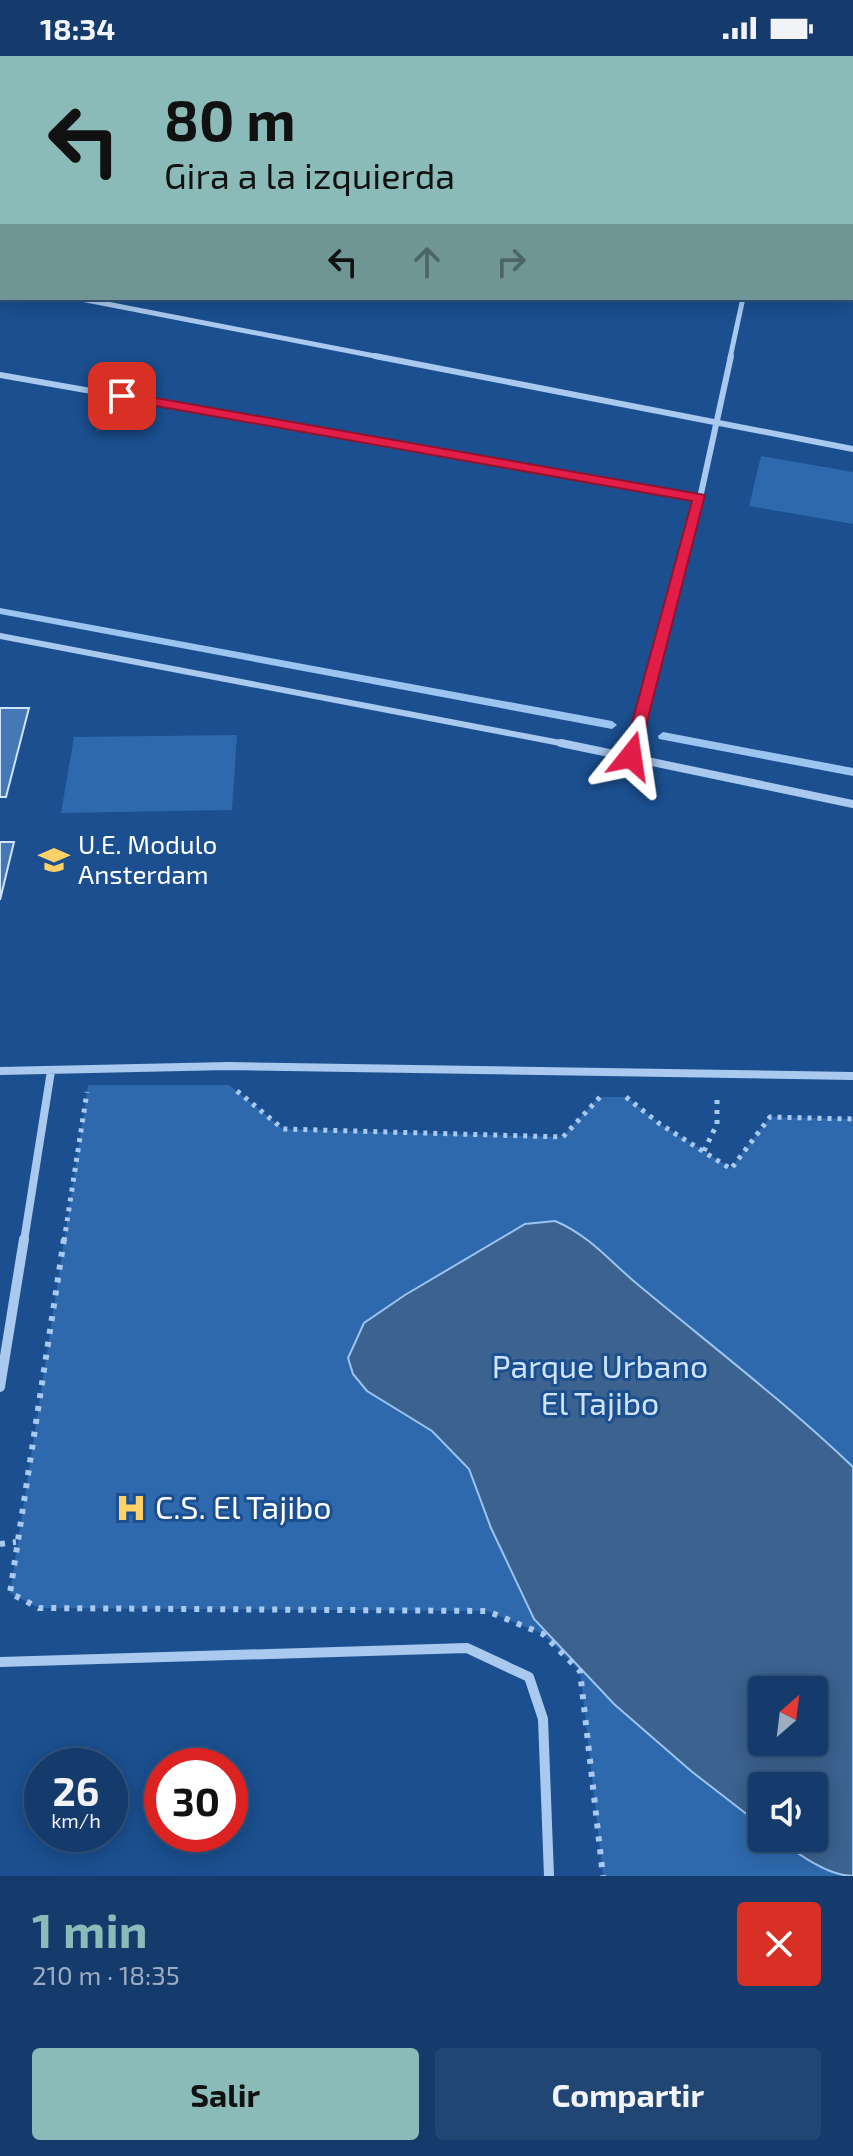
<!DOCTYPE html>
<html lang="es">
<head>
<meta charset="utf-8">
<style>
  :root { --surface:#143b6b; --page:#214673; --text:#f1f3f6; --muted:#9dadc1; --line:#33557e; --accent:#8bbbb9 }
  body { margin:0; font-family:"Exo 2",sans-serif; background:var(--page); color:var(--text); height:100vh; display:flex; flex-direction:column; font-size:30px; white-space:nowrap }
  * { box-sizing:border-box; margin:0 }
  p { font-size:26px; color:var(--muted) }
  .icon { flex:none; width:44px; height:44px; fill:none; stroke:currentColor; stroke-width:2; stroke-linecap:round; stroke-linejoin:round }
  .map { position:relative; height:1820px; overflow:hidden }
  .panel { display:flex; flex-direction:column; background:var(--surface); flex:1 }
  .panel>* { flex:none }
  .top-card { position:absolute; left:0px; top:0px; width:854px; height:244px; box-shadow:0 4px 20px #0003,0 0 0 2px var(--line); background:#8bbbb9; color:#111; overflow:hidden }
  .needle { width:52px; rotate:28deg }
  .buttons { position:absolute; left:748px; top:1620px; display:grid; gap:16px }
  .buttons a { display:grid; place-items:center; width:80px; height:80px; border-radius:8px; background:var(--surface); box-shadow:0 4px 20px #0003,0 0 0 2px var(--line); font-size:40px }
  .speed { position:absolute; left:24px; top:1692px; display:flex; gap:16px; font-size:40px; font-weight:700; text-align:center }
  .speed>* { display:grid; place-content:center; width:104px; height:104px; border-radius:50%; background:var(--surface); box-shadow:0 4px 20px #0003,0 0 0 2px var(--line); line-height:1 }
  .speed small { font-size:20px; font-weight:400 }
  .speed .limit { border:12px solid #d22; background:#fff; color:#111 }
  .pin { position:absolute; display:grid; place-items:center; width:68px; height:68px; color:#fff; margin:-34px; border-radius:16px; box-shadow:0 4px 12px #0006 }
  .me { position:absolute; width:88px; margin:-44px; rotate:15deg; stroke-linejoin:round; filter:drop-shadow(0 0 6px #0008) }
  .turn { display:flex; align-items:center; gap:28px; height:168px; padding:0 32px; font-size:36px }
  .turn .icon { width:104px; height:104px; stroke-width:2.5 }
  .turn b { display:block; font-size:56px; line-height:68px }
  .lanes { display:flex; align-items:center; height:76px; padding:0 32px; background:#0003; justify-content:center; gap:40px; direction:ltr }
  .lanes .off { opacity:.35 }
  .round { display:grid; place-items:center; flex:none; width:84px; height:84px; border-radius:8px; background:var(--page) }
  .overview { display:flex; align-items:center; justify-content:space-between; height:136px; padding:0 32px }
  h1 { font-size:48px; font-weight:700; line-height:60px; color:var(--accent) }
  .action { display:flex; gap:16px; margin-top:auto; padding:16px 32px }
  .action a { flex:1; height:92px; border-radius:8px; background:var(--accent); color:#111; font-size:32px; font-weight:700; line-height:92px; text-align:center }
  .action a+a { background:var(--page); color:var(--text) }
  .status { display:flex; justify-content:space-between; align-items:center; height:56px; padding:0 40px; background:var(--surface); direction:ltr }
  .status svg { height:22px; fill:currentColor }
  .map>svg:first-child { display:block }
</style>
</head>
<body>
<div class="status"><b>18:34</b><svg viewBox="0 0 49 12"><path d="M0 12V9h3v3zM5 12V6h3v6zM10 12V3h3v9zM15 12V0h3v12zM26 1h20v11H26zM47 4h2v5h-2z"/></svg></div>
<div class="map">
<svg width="853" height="1820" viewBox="0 0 853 1820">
  <rect width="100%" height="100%" fill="#1b4f8f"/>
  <path fill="#2e69ad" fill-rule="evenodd" d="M761,400L853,416V468L749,450Z
    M237,679L232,754L61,757L74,681Z
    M88,1029H229L283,1073L562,1081L599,1041H627L660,1068L731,1112L770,1061L853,1063V1820H603L580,1615L543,1578L487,1555L39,1552L10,1537ZM762,1634H814V1686H762ZM762,1730H814V1782H762Z"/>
  <path fill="#3c6290" stroke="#9cc4f0" stroke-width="2" fill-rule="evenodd" d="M555,1165C591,1180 612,1208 642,1232C713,1291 786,1347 853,1411V1820C827,1820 797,1797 777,1782H814V1730H762V1770L691,1715L614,1648L534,1563L491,1472L469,1413L432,1375L367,1335L353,1318L348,1302L364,1267L405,1239L525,1168ZM762,1634H814V1686H762Z"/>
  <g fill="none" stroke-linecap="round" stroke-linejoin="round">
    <path fill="#9cc4f0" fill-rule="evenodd" d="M148,0H155L154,2H147Z
      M0,130H2V136H0Z
      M0,552L612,665L617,669L612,673L0,558Z
      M663,676L853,712V720L659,683L658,680Z"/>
  </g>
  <path fill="#4478b7" stroke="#cfe3fa" stroke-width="2" d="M0,652H29L6,741H0Z
    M0,786H14L0,844Z"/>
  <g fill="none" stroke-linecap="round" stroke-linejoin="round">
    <path stroke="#a9c9ee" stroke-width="5" stroke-dasharray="4 6" stroke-linecap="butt" d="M237,1035L283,1073L563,1081L600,1041
      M626,1041L660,1068L731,1113L770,1061L853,1063
      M704,1095L717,1068V1043
      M64,1185L87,1036"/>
    <path stroke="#a9c9ee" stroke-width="6" stroke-dasharray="5 8" stroke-linecap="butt" d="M64,1183L10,1537L39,1552L487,1555L543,1578L580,1615L603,1820
      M0,1488L16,1486"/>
    <path stroke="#a9c9ee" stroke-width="5" d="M319,0L334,2
      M117,2L120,0
      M76,242L385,302
      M730,302L743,242"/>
    <path stroke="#a9c9ee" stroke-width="6" d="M375,300L853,393
      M0,319L700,442
      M0,580L571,689
      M634,689L700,442L731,300"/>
    <path stroke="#a9c9ee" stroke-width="8" d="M561,687L853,748
      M631,700L635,687
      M0,1015L229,1010L853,1020
      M24,1185L51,1015"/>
    <path stroke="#a9c9ee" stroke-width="10" d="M0,1331L24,1183
      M0,1606L467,1592L529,1621L543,1663L549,1820"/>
    <path fill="#d6e6fa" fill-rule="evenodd" d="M2,161V168L0,169V162Z"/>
  </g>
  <path fill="#e11d48" stroke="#92132f" stroke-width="2" d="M122,336L705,439L637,705L631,706L623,700L692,445L117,343L115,340Z"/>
  <defs>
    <g id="school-bare" transform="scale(2.4)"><path d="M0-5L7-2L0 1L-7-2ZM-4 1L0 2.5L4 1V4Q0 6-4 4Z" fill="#ffd166" stroke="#1b4f8f" stroke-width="2.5" paint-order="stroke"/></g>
    <g id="hospital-bare" transform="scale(2.4)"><path d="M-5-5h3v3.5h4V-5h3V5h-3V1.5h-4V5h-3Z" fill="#ffd166" stroke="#1b4f8f" stroke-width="2.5" paint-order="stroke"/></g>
  </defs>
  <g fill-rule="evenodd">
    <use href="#school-bare" x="54" y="804"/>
    <use href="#hospital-bare" x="131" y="1452"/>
  </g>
  <g text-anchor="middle" stroke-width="6" stroke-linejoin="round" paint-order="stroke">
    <g font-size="26" fill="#fff" stroke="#1b4f8f" text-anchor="start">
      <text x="78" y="798">U.E. Modulo<tspan x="78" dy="30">Ansterdam</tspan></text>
    </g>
    <g font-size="32" fill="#cfe3fa" stroke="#1b4f8f">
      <text x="600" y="1322">Parque Urbano<tspan x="600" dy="37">El Tajibo</tspan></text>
    </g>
    <g font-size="32" fill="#fff" stroke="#1b4f8f" text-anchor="start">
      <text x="155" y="1463">C.S. El Tajibo</text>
    </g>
  </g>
</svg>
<div class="buttons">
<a><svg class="needle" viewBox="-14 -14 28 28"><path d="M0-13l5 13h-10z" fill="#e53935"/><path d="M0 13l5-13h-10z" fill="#9dadc1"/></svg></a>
<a><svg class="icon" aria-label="sound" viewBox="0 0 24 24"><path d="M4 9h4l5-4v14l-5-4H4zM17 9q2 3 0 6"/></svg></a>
</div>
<div class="speed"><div>26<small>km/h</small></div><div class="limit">30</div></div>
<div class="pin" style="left:122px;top:340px;background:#d93025"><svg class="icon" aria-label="arrive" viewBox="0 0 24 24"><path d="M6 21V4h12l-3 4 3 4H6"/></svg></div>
<svg class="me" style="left:631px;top:700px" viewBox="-20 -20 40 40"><path d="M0-17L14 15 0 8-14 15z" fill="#e11d48" stroke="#fff" stroke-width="4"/></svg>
<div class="top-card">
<div class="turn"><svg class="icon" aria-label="left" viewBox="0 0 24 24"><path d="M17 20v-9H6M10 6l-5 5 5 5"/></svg><div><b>80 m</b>Gira a la izquierda</div></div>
<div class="lanes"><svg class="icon" aria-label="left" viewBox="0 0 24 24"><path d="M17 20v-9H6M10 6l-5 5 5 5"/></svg><svg class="icon off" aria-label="ahead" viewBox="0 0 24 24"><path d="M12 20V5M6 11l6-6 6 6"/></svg><svg class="icon off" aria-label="right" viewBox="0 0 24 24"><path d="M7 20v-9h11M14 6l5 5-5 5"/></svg></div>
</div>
</div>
<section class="panel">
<div class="overview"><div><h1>1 min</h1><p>210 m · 18:35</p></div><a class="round" style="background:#d93025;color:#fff"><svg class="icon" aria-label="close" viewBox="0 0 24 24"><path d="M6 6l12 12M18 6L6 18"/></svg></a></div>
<div class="action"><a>Salir</a><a>Compartir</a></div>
</section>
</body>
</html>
